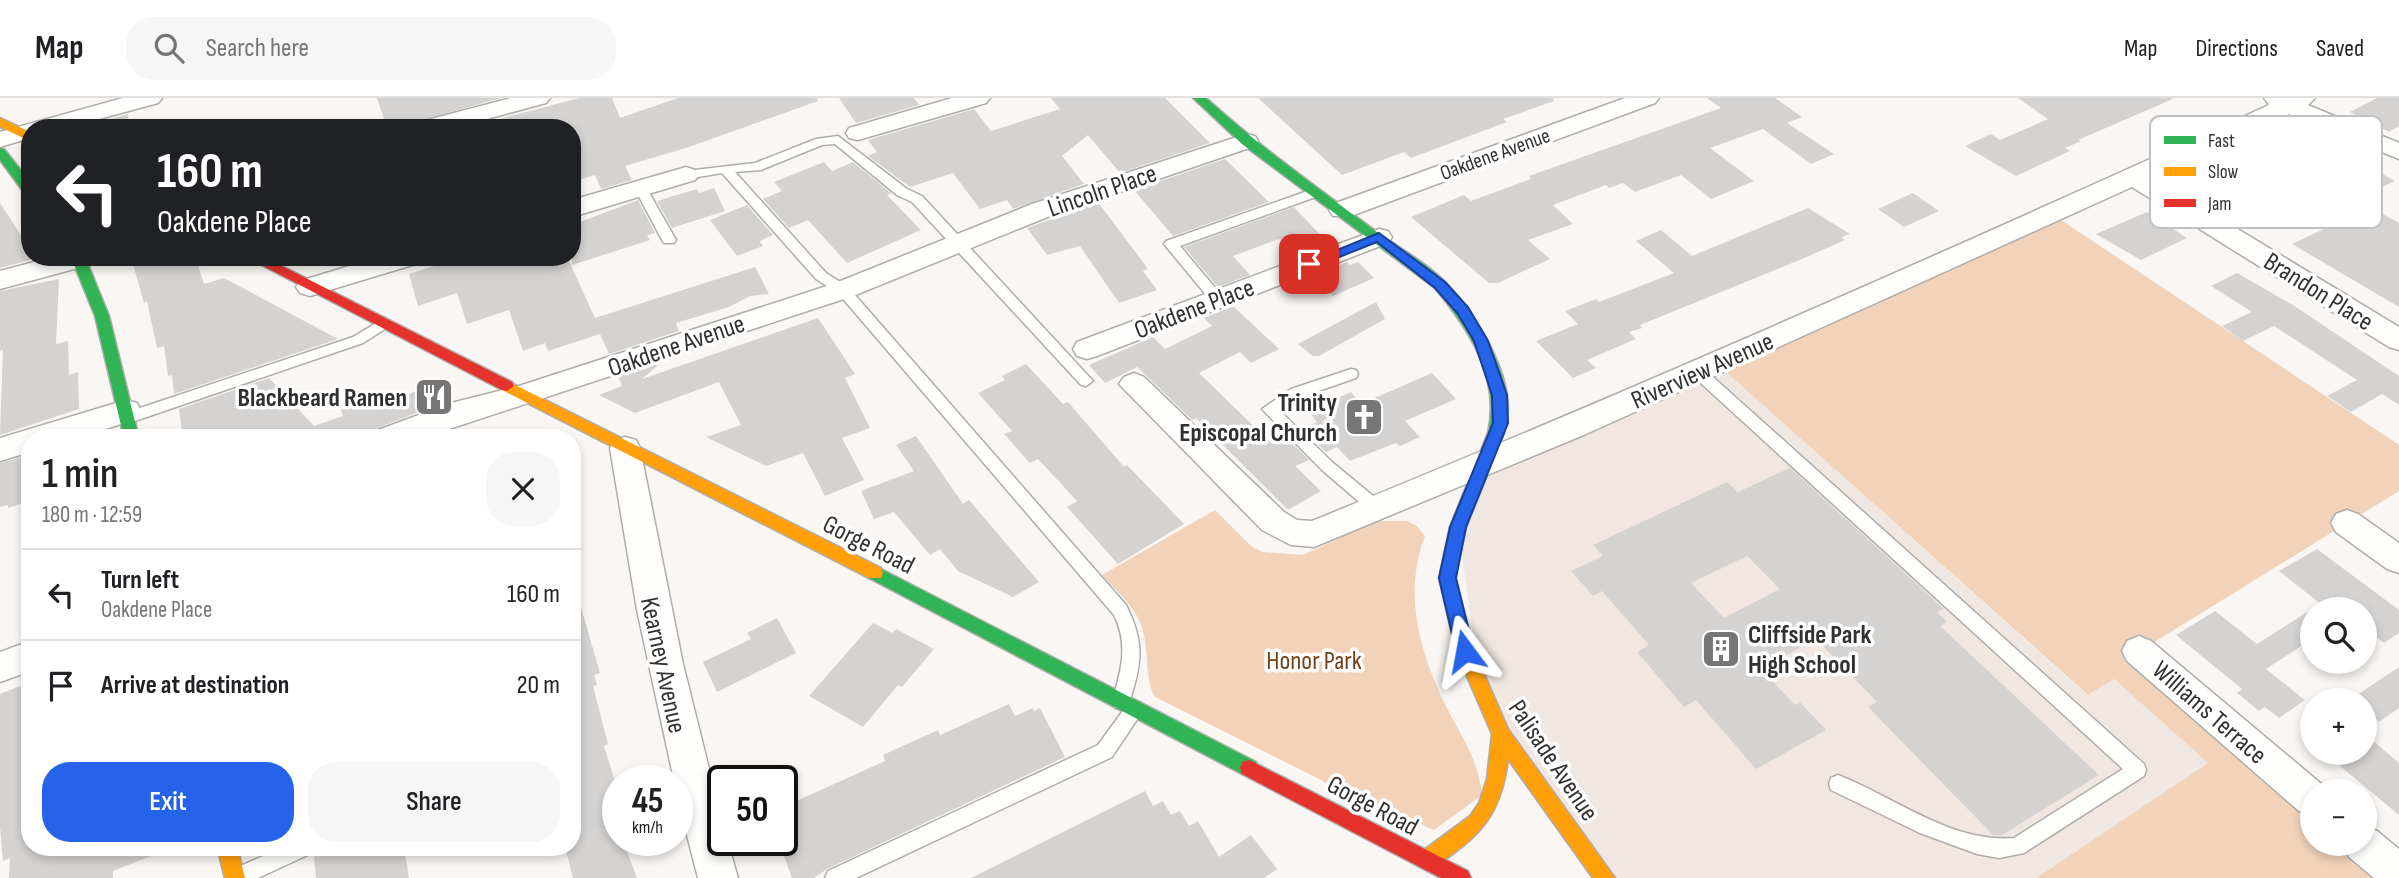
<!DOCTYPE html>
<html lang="en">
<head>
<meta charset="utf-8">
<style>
  :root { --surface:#fff; --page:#f6f6f6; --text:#202124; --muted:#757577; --line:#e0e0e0; --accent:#2563eb }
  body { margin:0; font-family:"Sofia Sans Condensed",sans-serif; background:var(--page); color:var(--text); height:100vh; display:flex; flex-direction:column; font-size:26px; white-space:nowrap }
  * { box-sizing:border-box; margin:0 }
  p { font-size:23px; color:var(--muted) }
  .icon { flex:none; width:38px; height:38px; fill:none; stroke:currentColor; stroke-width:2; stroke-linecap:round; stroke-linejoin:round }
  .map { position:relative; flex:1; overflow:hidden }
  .sheet { position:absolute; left:21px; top:331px; width:560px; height:427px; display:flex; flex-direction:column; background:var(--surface); border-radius:28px; box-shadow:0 4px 10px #0003 }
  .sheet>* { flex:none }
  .banner { position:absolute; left:21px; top:21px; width:560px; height:147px; border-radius:28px; box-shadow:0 4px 10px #0003; background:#202124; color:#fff; overflow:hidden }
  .tools { position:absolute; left:2300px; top:499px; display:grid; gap:14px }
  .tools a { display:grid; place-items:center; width:77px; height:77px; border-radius:50%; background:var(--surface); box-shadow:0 4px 10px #0003; font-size:35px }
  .speed { position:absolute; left:602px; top:667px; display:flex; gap:14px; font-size:35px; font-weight:700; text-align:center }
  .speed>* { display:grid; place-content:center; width:91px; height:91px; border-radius:50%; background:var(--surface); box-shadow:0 4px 10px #0003; line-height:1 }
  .speed small { font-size:18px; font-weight:400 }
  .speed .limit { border:4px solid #111; border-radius:10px; background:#fff; color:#111 }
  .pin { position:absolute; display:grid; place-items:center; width:60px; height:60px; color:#fff; margin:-30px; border-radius:14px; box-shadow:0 4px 10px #0006 }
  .me { position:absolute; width:77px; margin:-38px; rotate:347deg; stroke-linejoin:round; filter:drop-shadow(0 0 5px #0008) }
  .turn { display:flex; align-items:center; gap:24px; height:147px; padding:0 21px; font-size:32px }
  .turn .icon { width:91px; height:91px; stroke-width:2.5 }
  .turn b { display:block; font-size:49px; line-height:60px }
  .round { display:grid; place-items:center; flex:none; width:74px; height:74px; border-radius:28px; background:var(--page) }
  .summary { display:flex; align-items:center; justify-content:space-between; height:119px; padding:0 21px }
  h1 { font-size:42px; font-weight:600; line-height:52px }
  .button { display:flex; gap:14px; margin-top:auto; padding:14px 21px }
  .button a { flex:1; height:80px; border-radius:28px; background:var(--accent); color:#fff; font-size:28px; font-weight:600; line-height:80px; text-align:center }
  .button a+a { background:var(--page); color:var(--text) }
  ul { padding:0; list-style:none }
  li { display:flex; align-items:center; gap:21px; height:91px; padding:0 21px; border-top:2px solid var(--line) }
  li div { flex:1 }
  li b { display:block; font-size:26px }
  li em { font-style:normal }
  header { display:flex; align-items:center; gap:42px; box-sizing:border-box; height:98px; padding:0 35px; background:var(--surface); border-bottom:2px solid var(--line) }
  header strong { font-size:33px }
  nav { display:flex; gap:38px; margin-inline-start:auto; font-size:24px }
  .search { width:490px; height:63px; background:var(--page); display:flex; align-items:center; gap:18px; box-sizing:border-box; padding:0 24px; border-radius:28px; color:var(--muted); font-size:26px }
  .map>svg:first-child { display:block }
</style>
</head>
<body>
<header>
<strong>Map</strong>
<div class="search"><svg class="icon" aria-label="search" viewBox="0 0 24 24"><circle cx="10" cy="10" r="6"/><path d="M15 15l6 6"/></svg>Search here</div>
<nav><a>Map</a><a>Directions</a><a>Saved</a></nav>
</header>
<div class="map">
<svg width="2399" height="780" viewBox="0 0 2399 780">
  <rect width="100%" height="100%" fill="#f9f6f3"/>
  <path fill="#f0e7e2" d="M1717,266L2087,597L2114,581L2208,665L2036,780H1605L1481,593L1458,429L1485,366Z"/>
  <path fill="#f2d3ba" d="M2052,116L2399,347V393L2140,553L2312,701V746H2363L2399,776V780H2036L2208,665L2114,581L2088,597L1717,266Z
    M1215,412L1251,448L1262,454L1303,457L1377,423H1407L1417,428L1425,438C1402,498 1421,559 1449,614C1464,643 1479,664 1482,697L1434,732L1329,686L1155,599C1144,581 1150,548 1140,524C1133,507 1114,491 1102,477Z"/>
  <path fill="#d5d3d1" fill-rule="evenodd" d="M377,0H501L394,30H387Z
    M579,0H612L620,20L678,0H817L818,3L686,50L625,68L632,82L601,91L595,77L572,84V30H478L477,27Z
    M839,0H914L919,7L856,25Z
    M1051,0H1165L1210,45L1120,75L1088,37L1062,58L1084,86L1013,111L1007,102L980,111L953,75L910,89L868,58L877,54L868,42L974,11L991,33L1060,11Z
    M1258,0H1553L1554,3L1503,21L1507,24L1411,60L1404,54L1342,77Z
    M1707,0H1775L1802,19L1787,25L1834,56L1811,66L1763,31L1710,50L1754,83L1711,101L1681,77L1635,94L1623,85L1609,90L1606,87L1553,107L1573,126L1528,142L1550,161L1498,185H1489L1411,119L1464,97L1471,103L1531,81L1529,78L1721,10Z
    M2018,0H2172L2173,1L2078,42L2081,43L2065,50L2070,53L2016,78L1965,48L1991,36L2000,42L2048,21Z
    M2377,0H2399V28L2389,34L2350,14Z
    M128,16L129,30H96V25Z
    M2301,39L2317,47L2323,43L2395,83L2356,101L2399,125V209L2292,146L2341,123L2335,119L2343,116L2296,86L2278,96L2272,93L2237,111L2203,92L2211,87L2200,81L2222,70L2231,75Z
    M1225,61L1269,104L1173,138L1134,92Z
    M824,64L832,73L853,64L891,95L887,97L921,132L847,165L808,122L789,130L763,101L782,93L774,84Z
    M714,90L725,113L672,130L657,103L697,91L699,95Z
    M1913,95L1939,113L1904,129L1878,111Z
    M638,102L655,135L647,137L650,142L572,167V127Z
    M1098,104L1148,171L1143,173L1157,192L1119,205L1080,148L1047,157L1027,130Z
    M0,105L30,151V162L0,170Z
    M747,107L773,137L760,143L763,148L737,158L710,122Z
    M1294,109L1330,147L1296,159L1279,141L1233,158L1250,177L1218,189L1184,149Z
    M1808,110L1850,136L1841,139L1845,142L1802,161L1640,227L1642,230L1629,234L1636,241L1587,262L1596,270L1573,280L1536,243L1578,226L1565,213L1596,201L1599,204L1674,175L1636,143L1661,132L1692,158Z
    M2147,114L2187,140L2141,162L2096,136Z
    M131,159H183L198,167L204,186L224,180L338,241L174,296L172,277L168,278L164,248L157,250L147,203L144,205Z
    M463,159H567L595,220L755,169L769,196L750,198L729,209L676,225L679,233L609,256L600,236L548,253L545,245L523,253L509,212L467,226L457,195L418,208L409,176Z
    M1347,164L1350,167L1358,164L1374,180L1333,198L1313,177Z
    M2237,175L2293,207L2399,278V307L2382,296L2351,314L2327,298L2357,282L2274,228L2243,243L2222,228L2252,214L2211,188Z
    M59,181L56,246L68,243L69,277L78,274L79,311L0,337L3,252L0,253V193Z
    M1376,204L1385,221L1319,258H1313L1298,246Z
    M1233,208L1279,251L1251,265L1240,254L1199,275L1271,345L1285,338L1309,362L1295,368L1321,393L1288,412L1196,320L1192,322L1137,269L1105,285L1089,267L1153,239L1165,251L1212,228L1204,220Z
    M818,220L855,276L845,280L870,330L842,340L864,382L825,398L803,355L766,368L706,339L741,327L719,284L635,315L599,297L622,288L618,278L663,263L642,281Z
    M1026,266L1063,306L1068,304L1124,369L1127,367L1184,426L1118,466L1067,409L1077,403L1038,361L1030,365L1004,336L1012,333L978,295L1005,282L1002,278Z
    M1432,275L1456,301L1405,323L1420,339L1400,348L1396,345L1350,363L1337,349L1326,354L1302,331L1317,324L1309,314L1328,304L1351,294L1361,306Z
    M269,280L314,328L343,318L341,312L374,301L375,307L435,287L436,294L448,296L440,306L377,330L372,340H183L179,311Z
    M916,338L963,406L969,402L1039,484L1013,499L958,473L940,451L930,457L894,414L874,421L861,393L914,373L896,347Z
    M30,357V403L8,410V407L0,409V365Z
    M1790,370L1944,511L1937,514L1947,524L1940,528L2099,677L2002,737H1993L1868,609L1877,604L1816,541L1761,571L1795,607L1800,604L1826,632L1756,671L1696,602L1684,609L1637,554L1649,547L1602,493L1593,498L1571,473L1603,458L1593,447L1727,384L1738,394ZM1747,458L1780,491L1724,520L1691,485Z
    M2317,451L2399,512V535L2384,545L2364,530V511H2327L2279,473Z
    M578,499L600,575L594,577L597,587L593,588L608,646L604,648L618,693V742H623L637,780H573L565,749H572V500Z
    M2312,511V541L2266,571L2305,602L2279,620L2265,609L2259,613L2237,595L2242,591L2176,537L2215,513L2257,546Z
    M777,520L796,555L717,594L703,564L751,541L747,535Z
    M873,525L893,535L896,531L934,551L902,589L898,587L863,629L809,598Z
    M2399,569V610L2379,624L2364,612V602L2351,601Z
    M30,584V749L171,750L113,773V780H9L10,760L3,763L0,729V596Z
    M1009,606L1015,618L1033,610L1034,613L1040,610L1065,659L827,771L814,780H792L784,758L792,754L785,735L791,732L783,709L885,663L883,657L938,632L940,637Z
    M2372,642L2399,665V717L2323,654H2364V648Z
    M1145,693L1153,708L1163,703L1171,717L1180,713L1189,728L1198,723L1219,759L1251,737L1277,771L1264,780H971Z
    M338,749H404L409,780H316L314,759Z"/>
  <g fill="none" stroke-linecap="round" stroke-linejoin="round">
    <g stroke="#afadaa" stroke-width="3">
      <path id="lane" d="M838,38L907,91L922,98L1093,283L1086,288L1081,287L912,104L897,97L835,46L822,47L761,72L735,74L826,175L848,189L1126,507C1145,545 1142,565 1129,605L1135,603L1141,605L1144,611L1112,659L856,780H825L828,773L1098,647L1125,610H1115L1112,604C1121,573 1129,547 1114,517L838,195L816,181L722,75L686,81L680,77L686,73L755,65L816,41Z
        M641,87L647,91L676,142L674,145H664L662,142L635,91Z
        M1316,90L1322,94L1321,97L1180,148L1222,198L1224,201L1222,204H1212L1164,146L1166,143Z
        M383,221L390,226L388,229L363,245L132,324L127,326L119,320L122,316L353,239Z
        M1698,269L1703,270L2144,666L2146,672L2144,678L2024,755L1999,760L1977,756L1920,735L1831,692L1829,686L1831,680L1838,677C1895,699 1950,745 2014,740L2123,671L1693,278L1691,274Z
        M1351,271L1356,272L1358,276L1356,280L1301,299L1279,312L1332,364L1384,407L1386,411L1384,415H1372L1322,372L1262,311L1291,291Z
        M284,749H315L312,755L258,780H226L229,773Z"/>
    </g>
    <g stroke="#afadaa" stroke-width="3">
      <path id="street" d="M123,0H162L158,5L66,30H30V40L0,49V34Z
        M511,0H550L546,5L454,30H413L416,25Z
        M952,0H990L986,5L858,42L849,40L846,35L849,30Z
        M1625,0H1659L1655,5L1351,118H1333L1329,112L1333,106Z
        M2264,0H2315L2308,7L2399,45V61L2289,16L2152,79L2399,229V252L2389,249L2132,89L1586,336L1314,449L1291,447L1262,432L1119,286L1124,279L1134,275L1144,279L1284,414L1297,422L1312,423C1634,292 1953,151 2269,7Z
        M1246,36L1255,38L1258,43L1255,48L1050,118L853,198L422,340H374L378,332L451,305L519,288L833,186L1032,106Z
        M686,69L695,72L699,77L695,82L572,119V102Z
        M1379,131L1388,133L1392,139L1388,145L1097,258L1087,261L1077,258L1073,251L1077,244Z
        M53,159L93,161L89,167L0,191V173Z
        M379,159H423L419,165L310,198L300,195L296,189L300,183Z
        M126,302L137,305L141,313L137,321L77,340H30V354L0,363V340Z
        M625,339L636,342L640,350L683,566L723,727V742H727L738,780H698L677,698V682H674L637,512L610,350L614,342Z
        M2347,412L2358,416L2399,445V475L2387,471L2336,434L2331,425L2336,416Z
        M2139,538L2151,543L2325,689L2327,693H2312V718L2299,713L2127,563L2122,553L2127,543Z
        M30,543V573L0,584V554Z
        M2364,728L2377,733L2399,751V780H2374L2349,759L2344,746H2364Z"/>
    </g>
    <g stroke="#afadaa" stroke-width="3">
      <path id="fast" d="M1193,0H1206C1259,48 1316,89 1374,132C1397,149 1427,165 1447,186C1478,219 1525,293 1501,339L1496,341L1488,335C1501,280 1469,231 1435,190L1242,46Z
        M0,50L4,51L30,84V97L25,96L0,62Z
        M71,159H85L109,218L139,340H124L95,218Z
        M875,468L1256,664L1258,670L1256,676L1249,678L1242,676L869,480L867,475L869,470Z"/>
    </g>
    <g stroke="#afadaa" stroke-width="3">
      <path id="slow" d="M0,20L30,34V43L0,29Z
        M507,283L881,470L883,475L881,480H869L502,292L500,288Z
        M1496,329L1504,335L1466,429L1455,480L1474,553L1508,631L1615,780H1593L1508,661C1501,718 1480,738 1434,769L1427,771L1420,769L1417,762L1420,755L1470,718L1479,705L1487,681L1492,636L1456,553L1439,480L1450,429L1488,335Z
        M217,749H237L245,780H225Z"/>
    </g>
    <g stroke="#afadaa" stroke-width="3">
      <path id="jam" d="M246,159H264L512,284L514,288L507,293L502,292Z
        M1249,662L1468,773L1471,780H1441L1242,676L1240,670L1242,664Z"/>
    </g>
    <use href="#lane" fill="#fefefd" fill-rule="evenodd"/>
    <use href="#street" fill="#fefefd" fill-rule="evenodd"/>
    <use href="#fast" fill="#30b455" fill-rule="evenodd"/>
    <use href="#slow" fill="#ff9f0a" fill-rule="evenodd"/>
    <use href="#jam" fill="#e5322d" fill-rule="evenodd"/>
  </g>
  <path fill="#2563eb" stroke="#184099" stroke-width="2" d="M1379,135L1445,184L1468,209L1488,243L1507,297L1508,325L1466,429L1456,480L1474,553L1465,560L1456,553L1439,480L1450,429L1493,325L1492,297L1474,243L1458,216L1435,190L1377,144L1314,169H1305L1303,166Z"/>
  <defs>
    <g id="restaurant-square" transform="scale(2.0125)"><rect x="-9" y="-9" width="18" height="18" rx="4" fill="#787674" stroke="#fff"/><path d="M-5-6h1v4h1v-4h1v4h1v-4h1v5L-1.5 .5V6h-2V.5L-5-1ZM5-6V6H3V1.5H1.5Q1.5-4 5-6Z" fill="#fff"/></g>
    <g id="church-square" transform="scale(2.0125)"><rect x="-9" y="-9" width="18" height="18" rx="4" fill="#787674" stroke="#fff"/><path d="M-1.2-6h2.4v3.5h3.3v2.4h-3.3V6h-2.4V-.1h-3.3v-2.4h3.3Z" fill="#fff"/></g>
    <g id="building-square" transform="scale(2.0125)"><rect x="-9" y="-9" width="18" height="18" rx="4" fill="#787674" stroke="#fff"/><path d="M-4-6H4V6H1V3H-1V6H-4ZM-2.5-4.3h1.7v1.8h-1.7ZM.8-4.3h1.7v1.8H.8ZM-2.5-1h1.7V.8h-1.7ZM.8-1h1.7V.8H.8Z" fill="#fff"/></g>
  </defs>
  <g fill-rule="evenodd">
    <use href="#restaurant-square" x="434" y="299"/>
    <use href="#church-square" x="1364" y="319"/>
    <use href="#building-square" x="1721" y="551"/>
  </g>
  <g text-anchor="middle" stroke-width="7" stroke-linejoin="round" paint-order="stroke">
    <g font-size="21" fill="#33312f" stroke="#fff">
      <text transform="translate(1495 56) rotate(-20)" y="7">Oakdene Avenue</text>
    </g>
    <g font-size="26" fill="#33312f" stroke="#fff">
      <text transform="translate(1102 92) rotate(-19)" y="9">Lincoln Place</text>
      <text transform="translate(2319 193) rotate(32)" y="9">Brandon Place</text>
      <text transform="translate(1194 210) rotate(-21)" y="9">Oakdene Place</text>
      <text transform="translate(676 247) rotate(-19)" y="9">Oakdene Avenue</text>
      <text transform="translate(1702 272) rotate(-24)" y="9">Riverview Avenue</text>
      <text transform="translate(869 446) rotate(27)" y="9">Gorge Road</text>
      <text transform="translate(664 567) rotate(78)" y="9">Kearney Avenue</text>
      <text transform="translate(2210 614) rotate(41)" y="9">Williams Terrace</text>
      <text transform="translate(1554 662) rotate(56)" y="9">Palisade Avenue</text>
      <text transform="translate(1373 707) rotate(28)" y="9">Gorge Road</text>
    </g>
    <g font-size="26" font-weight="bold" fill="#33312f" stroke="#fff" text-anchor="end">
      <text x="407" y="308">Blackbeard Ramen</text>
      <text x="1337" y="313">Trinity<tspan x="1337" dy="30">Episcopal Church</tspan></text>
      <text x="1748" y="545" text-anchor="start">Cliffside Park<tspan x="1748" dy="30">High School</tspan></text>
    </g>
    <g font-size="26" fill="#724215" stroke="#fff">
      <text x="1314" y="571">Honor Park</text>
    </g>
  </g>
  <rect x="2150" y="18" width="232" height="112" rx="10" fill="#fff" stroke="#c2c1c1" stroke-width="2"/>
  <rect x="2164" y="38" width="32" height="8" fill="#30b455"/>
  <rect x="2164" y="69" width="32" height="9" fill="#ff9f0a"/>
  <rect x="2164" y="101" width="32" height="8" fill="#e5322d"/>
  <g font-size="19" fill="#33312f">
    <text x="2208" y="49">Fast</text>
    <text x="2208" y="80">Slow</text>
    <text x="2208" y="112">Jam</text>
  </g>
</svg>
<div class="tools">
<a><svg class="icon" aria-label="search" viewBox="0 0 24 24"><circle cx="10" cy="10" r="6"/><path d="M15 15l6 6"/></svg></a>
<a>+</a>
<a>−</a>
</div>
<div class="speed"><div>45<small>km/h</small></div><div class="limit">50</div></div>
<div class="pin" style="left:1309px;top:166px;background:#d93025"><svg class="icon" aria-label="arrive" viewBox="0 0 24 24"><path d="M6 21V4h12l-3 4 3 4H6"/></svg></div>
<svg class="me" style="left:1465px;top:553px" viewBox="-20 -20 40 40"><path d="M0-17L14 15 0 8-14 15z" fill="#2563eb" stroke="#fff" stroke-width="4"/></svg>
<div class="banner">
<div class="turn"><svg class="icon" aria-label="left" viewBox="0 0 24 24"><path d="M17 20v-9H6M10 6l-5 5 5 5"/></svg><div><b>160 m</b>Oakdene Place</div></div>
</div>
<section class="sheet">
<div class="summary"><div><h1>1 min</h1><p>180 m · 12:59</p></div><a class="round"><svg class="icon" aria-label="close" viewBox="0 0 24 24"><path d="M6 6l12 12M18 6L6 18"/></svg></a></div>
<ul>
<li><svg class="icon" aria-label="left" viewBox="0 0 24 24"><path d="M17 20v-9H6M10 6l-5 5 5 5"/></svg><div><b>Turn left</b><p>Oakdene Place</p></div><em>160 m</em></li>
<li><svg class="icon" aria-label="arrive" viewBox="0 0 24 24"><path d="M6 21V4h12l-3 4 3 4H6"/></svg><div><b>Arrive at destination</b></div><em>20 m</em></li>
</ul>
<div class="button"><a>Exit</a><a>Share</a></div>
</section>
</div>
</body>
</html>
